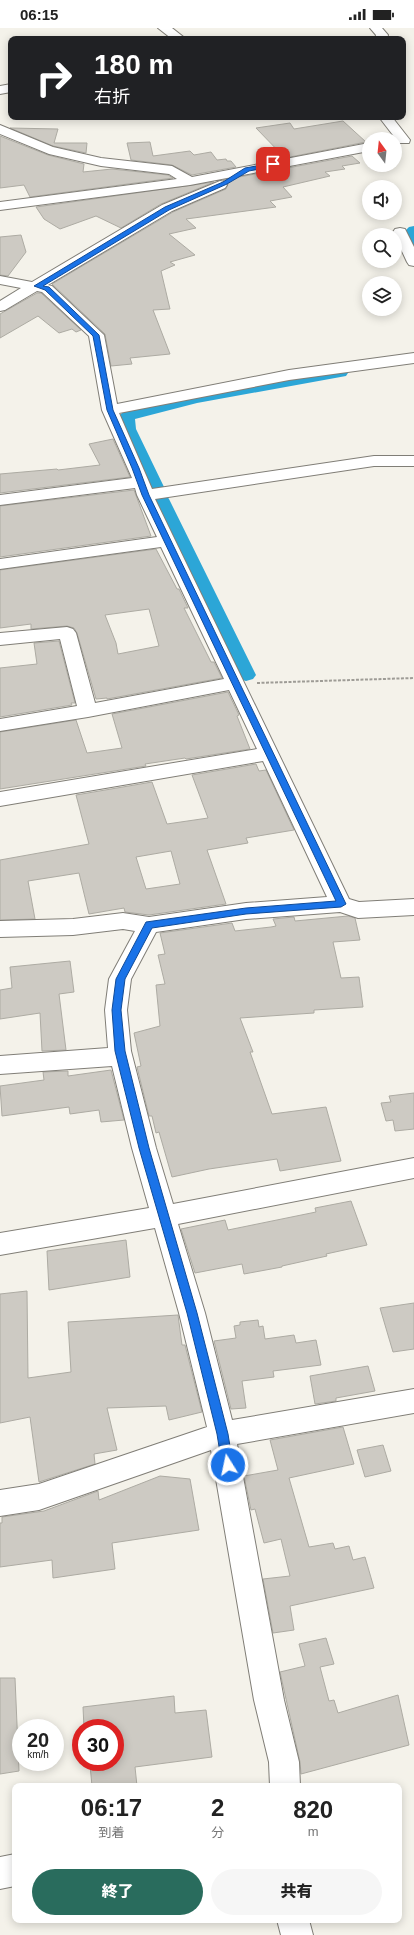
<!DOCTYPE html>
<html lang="ja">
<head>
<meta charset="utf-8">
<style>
  :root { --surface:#fff; --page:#f6f6f6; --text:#222; --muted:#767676; --accent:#296c5d }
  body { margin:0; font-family:Arial,"Noto Sans JP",sans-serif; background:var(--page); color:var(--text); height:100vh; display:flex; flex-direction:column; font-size:15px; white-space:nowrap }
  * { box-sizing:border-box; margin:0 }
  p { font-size:13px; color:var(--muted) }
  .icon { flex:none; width:22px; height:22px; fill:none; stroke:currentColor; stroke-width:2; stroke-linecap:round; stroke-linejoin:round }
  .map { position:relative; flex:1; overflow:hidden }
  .drawer { position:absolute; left:12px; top:1755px; width:390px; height:140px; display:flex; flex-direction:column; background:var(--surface); border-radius:8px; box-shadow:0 2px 10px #0003 }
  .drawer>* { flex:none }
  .top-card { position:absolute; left:8px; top:8px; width:398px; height:84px; border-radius:8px; box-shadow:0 2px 10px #0003; background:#202124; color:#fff; overflow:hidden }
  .needle { width:26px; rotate:345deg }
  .fabs { position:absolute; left:362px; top:104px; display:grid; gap:8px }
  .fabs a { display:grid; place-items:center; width:40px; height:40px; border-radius:50%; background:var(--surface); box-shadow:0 2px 10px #0003; font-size:20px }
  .speed { position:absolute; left:12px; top:1691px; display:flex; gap:8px; font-size:20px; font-weight:700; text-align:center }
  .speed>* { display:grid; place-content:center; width:52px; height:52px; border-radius:50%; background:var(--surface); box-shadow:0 2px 10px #0003; line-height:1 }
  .speed small { font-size:10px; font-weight:400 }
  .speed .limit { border:6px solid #d22; background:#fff; color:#111 }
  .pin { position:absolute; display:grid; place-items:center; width:34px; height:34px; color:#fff; margin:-17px; border-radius:8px; box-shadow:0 2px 6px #0006 }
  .me { position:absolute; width:44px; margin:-22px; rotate:350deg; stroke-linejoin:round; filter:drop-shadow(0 0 3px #0008) }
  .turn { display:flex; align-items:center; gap:14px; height:84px; padding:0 20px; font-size:18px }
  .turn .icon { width:52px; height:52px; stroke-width:2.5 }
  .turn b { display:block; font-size:28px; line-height:34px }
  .eta { display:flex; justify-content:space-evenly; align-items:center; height:68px; text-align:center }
  .eta b { font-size:24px; font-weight:800; line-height:28px }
  .primary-button { display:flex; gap:8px; margin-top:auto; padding:8px 20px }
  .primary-button a { flex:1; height:46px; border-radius:24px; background:var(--accent); color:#fff; font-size:16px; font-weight:800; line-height:46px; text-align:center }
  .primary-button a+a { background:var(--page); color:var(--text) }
  .status { display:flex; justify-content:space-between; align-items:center; height:28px; padding:0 20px; background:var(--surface); direction:ltr }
  .status svg { height:11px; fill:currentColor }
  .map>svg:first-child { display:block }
</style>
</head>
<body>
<div class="status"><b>06:15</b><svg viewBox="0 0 49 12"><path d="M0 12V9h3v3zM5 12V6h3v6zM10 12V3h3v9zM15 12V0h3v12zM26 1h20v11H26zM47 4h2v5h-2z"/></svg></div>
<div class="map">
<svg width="414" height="1907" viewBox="0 0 414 1907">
  <rect width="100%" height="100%" fill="#f4f2ea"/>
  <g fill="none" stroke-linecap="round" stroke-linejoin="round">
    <path fill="#2ca6d7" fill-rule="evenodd" d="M414,198V223L409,222L401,207L409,199Z
      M340,340L346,342L348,345L346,348L197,375L135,391L136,401L165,461L162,465L156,466L150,465L147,461L120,401L118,389L126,381L197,365Z
      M160,466L166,467L169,471L256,647L253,651L246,653L239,651L236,647L151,471L154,467Z"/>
  </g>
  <path fill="#cdcac3" stroke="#adaba3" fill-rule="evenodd" d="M343,93L366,114L285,130L256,100L290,95L294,101Z
    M10,100L58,101L54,115H87L86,125L53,118Z
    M0,108L48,127L84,136L83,144L112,141L168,147L173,150L30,169L24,157L0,160Z
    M150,114L153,128L190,123L194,127L211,124L217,132L226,131L227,133H231L236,139L192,147L172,137L131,132L127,115Z
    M352,128L360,135L342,138L345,141L325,144L330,148L283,159L292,169L270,173L276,179L186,191L196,200L169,206L195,227L170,234L175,237L161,243L170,281L153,282L170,326L130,330L132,336L111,338L105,306L52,256L173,184L226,161L228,156L223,152Z
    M214,154L161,176L121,200L96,188L60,201L44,191L36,179Z
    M21,207L26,224L8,248L0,247V209Z
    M37,265H41L81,302L76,304L72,301L59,305L38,288L0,310V286Z
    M113,411L130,449L0,465V446L57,441L58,442L100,437L89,416Z
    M134,462L151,508L0,529V478Z
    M156,521L177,561H179L188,580H184L211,634H214L222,650L107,671V670L96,671L77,605L74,600L67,598L31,601V596L0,600V542ZM149,581L159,618L118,626L116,615L105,587Z
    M59,613L75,675H71L72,677L0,689V640L37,636L34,615Z
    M228,664L239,687L237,688L250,721L186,731L185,730L145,736L146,738L0,761V704L76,692L87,725L122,720L112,686Z
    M256,736L259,743L266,742L294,802L246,810L248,815L207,822L226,876L149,887L125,884L124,880L89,886L79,845L28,853L35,891L0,892V832L89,816L76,767L152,754L167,796L208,790L192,747ZM171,823L180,856L146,861L136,829Z
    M348,888L355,890L360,912L333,914L341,950L359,949L363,979L314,982V985L240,990L253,1024H250L272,1086L326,1079L341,1133L280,1143L277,1131L209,1141L172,1149L159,1104L156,1105L152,1088H149L137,1039L141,1038L134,1005L160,998L156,957L165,956L158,927L165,926L160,905L232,895L235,903L271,899L276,898L273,891L294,889L295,893Z
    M70,933L74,964L59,966L66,1022L42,1023L40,985L0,991V962L12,960L10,939Z
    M111,1042L124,1092L101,1094L99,1082L70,1086L69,1079L2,1088L0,1058L44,1052L43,1044L68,1043V1048Z
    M414,1065V1101L395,1103L393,1092L386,1093L381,1075L391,1074L389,1068Z
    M351,1173L367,1217L326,1226L327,1228L282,1238V1239L244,1246L242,1236L195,1245L181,1201L225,1192L228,1202L316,1184L315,1180Z
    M126,1212L130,1249L49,1262L47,1223Z
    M27,1263L28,1350L71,1344L68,1294L178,1287L182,1317H185L202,1384L169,1392L166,1378L107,1380L117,1422L94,1426L95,1436L39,1454L30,1389L0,1395V1266Z
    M414,1275V1321L393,1324L380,1280Z
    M258,1292L259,1299L263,1298L265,1311L294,1307L296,1315L316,1312L321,1337L273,1343L274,1349L242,1353L246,1380L231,1381L214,1313L236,1310L234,1298L240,1297V1294Z
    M368,1338L375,1363L336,1370V1373L315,1376L310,1348Z
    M343,1399L354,1436L289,1450L309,1519L333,1515L335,1521L349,1518L353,1532L365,1529L374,1560L290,1578L294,1602L273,1605L263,1551L290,1548L281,1511L264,1515L255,1481L251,1482L244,1448L278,1442L270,1412Z
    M383,1417L391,1443L365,1449L357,1422Z
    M160,1448L190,1451L199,1502L112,1515L115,1541L53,1550L52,1532L0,1539V1495H2V1489L44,1483L98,1463L99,1472Z
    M326,1610L334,1636L320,1639L329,1673L334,1672L338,1685L398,1667L409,1717L301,1746L300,1734L280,1644L305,1638L299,1616Z
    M0,1650H15L19,1743L0,1746Z
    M174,1668L175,1685L206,1682L212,1729L135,1739L137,1758H92L90,1737L115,1734V1700H84L83,1679Z"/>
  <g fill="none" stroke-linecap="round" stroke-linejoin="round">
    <g stroke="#807e77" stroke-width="2">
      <path id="minor" d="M158,0H172L186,11H172Z
        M370,0H382L388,7L387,11H375L376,7Z
        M11,56V64L0,66V58Z
        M379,89H392L410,112L409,115H399Z
        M0,97L53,119L101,130L172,138L192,149L369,115V123L190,157L0,182V174L177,151L169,146L101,138L49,126L0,106Z
        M220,153L225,154L227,157L225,160L172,183L48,257L52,258L104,307L117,376L289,342L414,325V335L289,352L119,385L152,461L374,428H414V438H374L155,471L349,871L359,874L414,871V887L358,890L340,884L246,891L156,904L131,951L127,982L131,1023L156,1120L173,1176L414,1130V1150L178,1196L205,1285L232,1392L414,1361V1385L237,1416L284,1672L299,1734L300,1758H270L269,1734L254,1672L211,1422L39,1482L0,1488V1462L39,1456L207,1399L179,1285L155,1200L0,1227V1205L149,1180L132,1120L112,1038L0,1046V1028L108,1020L105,982L109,951L135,903L123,901L73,907L0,909V893L73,891L123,885L149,889L246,875L327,869L263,733L0,778V764L257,721L229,662L88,689L0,703V691L77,678L60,611L0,617V605L67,599L73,601L76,605L95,675L224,651L161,519L0,541V531L157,509L137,467L135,460L0,477V467L132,450L102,382L89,308L42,264L37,263L5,282L0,283V273L21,260L0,256V248L32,254L162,177Z
        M400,200L405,201L414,219V238L409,237L407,234L393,204L395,201Z
        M15,1826V1858L0,1861V1829Z
        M277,1892H309L313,1907H281Z"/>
    </g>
    <path stroke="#9e9c96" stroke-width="2" stroke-dasharray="3 1.5" stroke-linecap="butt" d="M257,655L414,650"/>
    <use href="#minor" fill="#fff" fill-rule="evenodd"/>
  </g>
  <path fill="#1a73e8" stroke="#114b97" d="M273,135L275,138L249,143L227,156L169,182L43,258L49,259L99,307L113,382L139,440L149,467L346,876L341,879L246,886L152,900L125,951L121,982L125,1023L149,1120L197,1285L228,1406L233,1437L232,1441L228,1443L224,1441L222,1437L217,1406L187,1285L139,1120L115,1023L112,982L116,951L146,894L246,880L336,873L142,467L132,440L107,382L93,308L45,262L34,258L165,179L223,154L245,140Z"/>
</svg>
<div class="fabs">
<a><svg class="needle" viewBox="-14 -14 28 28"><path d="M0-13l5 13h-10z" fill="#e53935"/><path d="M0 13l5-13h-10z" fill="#767676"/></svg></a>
<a><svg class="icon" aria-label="sound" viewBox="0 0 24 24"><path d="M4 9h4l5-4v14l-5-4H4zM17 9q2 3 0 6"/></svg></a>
<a><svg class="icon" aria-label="search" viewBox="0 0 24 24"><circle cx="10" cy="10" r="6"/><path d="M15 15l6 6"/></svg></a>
<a><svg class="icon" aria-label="layers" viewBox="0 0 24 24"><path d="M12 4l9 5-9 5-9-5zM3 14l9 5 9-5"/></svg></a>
</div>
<div class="speed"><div>20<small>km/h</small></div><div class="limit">30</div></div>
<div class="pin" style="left:273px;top:136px;background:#d93025"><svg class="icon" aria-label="arrive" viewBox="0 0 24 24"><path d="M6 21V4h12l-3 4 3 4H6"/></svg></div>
<svg class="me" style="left:228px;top:1437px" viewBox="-20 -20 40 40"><circle r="17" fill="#1a73e8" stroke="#fff" stroke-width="3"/><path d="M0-11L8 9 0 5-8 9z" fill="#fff"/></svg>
<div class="top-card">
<div class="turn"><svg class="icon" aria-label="right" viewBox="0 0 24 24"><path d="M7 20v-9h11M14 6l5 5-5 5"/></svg><div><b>180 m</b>右折</div></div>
</div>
<section class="drawer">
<div class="eta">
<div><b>06:17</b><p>到着</p></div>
<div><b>2</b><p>分</p></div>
<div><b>820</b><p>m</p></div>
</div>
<div class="primary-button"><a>終了</a><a>共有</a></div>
</section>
</div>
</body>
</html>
